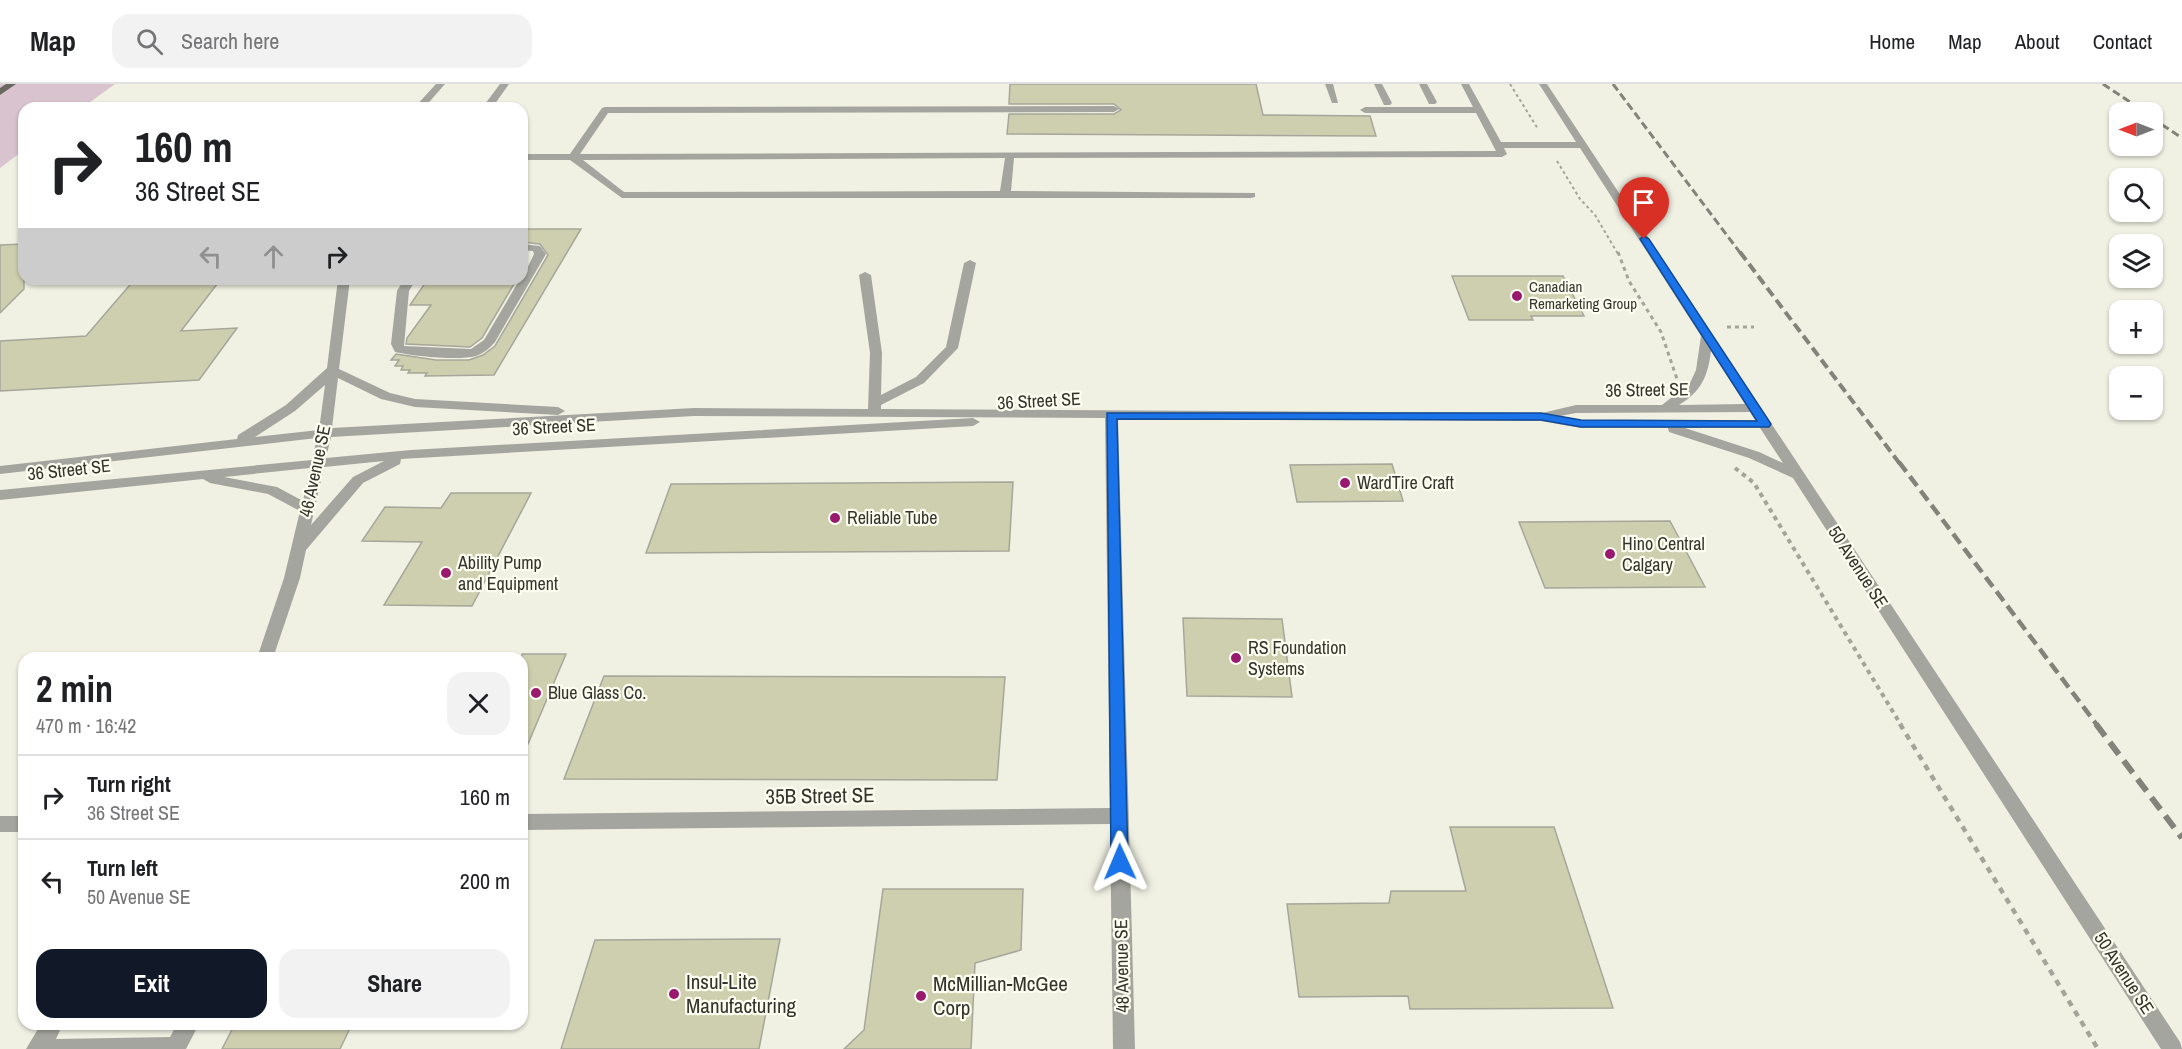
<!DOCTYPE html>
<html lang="en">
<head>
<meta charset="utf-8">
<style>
  :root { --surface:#fff; --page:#f2f2f2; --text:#202124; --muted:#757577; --line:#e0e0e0; --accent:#111827 }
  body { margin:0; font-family:"Archivo Narrow",sans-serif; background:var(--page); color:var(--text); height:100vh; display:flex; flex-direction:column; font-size:22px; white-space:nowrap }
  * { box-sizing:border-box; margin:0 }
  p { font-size:20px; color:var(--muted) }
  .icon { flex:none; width:33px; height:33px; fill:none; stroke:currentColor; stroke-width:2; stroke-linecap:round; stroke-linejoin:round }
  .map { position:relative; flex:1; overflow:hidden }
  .details { position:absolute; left:18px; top:568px; width:510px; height:378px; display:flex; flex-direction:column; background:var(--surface); border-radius:18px; box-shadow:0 2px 4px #0004 }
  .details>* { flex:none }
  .banner { position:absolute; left:18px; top:18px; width:510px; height:183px; border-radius:18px; box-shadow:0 2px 4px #0004; background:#fff; color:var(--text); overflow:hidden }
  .needle { width:39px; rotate:270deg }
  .controls { position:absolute; left:2109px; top:18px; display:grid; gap:12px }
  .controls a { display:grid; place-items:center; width:54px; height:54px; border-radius:12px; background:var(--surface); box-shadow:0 2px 4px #0004; font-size:30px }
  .pin { position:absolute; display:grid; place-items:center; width:51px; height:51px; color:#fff; margin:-62px -26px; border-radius:50% 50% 50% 0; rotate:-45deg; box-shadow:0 0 6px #0007 }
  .pin .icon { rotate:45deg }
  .me { position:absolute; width:66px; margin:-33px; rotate:359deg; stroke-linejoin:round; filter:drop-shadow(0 0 4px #0008) }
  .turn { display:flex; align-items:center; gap:21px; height:126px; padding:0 18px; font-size:27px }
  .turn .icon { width:78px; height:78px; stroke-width:2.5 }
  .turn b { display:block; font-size:42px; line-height:51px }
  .lanes { display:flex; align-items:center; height:57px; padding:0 18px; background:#0003; justify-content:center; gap:30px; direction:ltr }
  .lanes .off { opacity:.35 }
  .round { display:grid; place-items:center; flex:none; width:63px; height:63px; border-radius:18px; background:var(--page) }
  .head { display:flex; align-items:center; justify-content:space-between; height:102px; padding:0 18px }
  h1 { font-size:36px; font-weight:700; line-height:45px }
  .button { display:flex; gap:12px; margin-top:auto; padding:12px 18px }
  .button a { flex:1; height:69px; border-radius:18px; background:var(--accent); color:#fff; font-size:24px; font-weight:700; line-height:69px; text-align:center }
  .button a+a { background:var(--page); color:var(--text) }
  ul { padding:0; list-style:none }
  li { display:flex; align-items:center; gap:18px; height:84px; padding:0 18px; border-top:2px solid var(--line) }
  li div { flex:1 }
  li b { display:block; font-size:22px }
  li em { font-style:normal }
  header { display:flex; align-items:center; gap:36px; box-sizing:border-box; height:84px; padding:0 30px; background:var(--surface); border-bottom:2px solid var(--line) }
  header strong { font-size:28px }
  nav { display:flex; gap:33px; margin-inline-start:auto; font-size:21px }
  .search { width:420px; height:54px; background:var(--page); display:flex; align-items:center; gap:15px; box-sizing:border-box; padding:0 21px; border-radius:18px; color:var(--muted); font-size:22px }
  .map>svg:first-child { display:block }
</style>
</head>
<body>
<header>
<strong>Map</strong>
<div class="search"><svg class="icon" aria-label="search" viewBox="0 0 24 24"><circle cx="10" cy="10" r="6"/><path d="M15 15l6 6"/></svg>Search here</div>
<nav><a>Home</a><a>Map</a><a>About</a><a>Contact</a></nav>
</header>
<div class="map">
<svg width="2182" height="965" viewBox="0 0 2182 965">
  <rect width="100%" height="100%" fill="#f0f1e3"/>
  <path fill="#d8c3ce" d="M0,0H115L82,24H24V66L0,84Z"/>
  <path fill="#cecfaf" stroke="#a6a69a" stroke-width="1.5" d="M1010,0H1256L1263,31L1370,32L1376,52L1007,50L1009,30H1114L1121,26L1114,20H1009Z
    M522,145H581L494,291L425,292L427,289H408L410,286H401L403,282H395L399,276H391L396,270L436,276H469L483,271L495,262L548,171L540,160L522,158Z
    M24,160V205L0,229V161Z
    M1452,192H1563L1584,232H1531L1533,236H1469Z
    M135,195H221L181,247L237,244L199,296L0,307V257L86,252Z
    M428,195H517L482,254L470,263L406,260L407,254L431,221H410Z
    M1392,380L1403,417L1297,418L1290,381Z
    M1013,398L1009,467L646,469L671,400Z
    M451,409H531L472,522L384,521L422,458L362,457L385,423L441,424Z
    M1670,437L1705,503L1545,504L1519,438Z
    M1183,534L1282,535L1292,613L1187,612Z
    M522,570H566L522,674Z
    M604,592L1005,593L997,696L564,695Z
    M1450,743H1554L1613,924L1410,925L1408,912L1299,913L1287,820L1389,819L1391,807H1466Z
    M883,805H1023L1021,866L975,879L971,965H844L864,946Z
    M780,855L759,965H561L595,856Z
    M235,940H352L340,965H222Z"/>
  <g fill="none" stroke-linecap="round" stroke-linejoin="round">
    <path stroke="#a3a49a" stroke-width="2" stroke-dasharray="3 3" stroke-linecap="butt" d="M1510,0L1538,45
      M1557,77L1580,115L1595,131L1618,170"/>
    <path stroke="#a3a49a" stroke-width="3" stroke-dasharray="4 4" stroke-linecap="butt" d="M1618,168L1629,197L1661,248L1677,295
      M1727,243H1754"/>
    <path stroke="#a3a49a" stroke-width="4" stroke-dasharray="4.5 4.5" stroke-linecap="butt" d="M1735,384L1754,399L1901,641"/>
    <path stroke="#a3a49a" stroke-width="4.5" stroke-dasharray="6 6" stroke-linecap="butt" d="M1900,640L2098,965"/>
    <path fill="#a5a59f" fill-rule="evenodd" d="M436,0H445L424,24H414Z
      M500,0H509L492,24H482Z
      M1325,0H1333L1338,19H1332Z
      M1374,0H1382L1392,19L1390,21H1384Z
      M1419,0H1427L1437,18L1435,20H1429Z
      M1461,0H1469L1501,58H1576L1539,0H1547L2180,958L2182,965H2161L1793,394L1749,374L1669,348L1668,344H1581L1541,337L1118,334L1135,965H1113L1110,740L522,746V730L1110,724L1105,334L694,332L331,353L326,374L411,366L973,334L980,338L973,342L401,375L400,380L363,399L306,466L300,494L273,574H257L284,494L300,427L268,410L210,399L203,395L0,416V406L312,376L317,354L0,390V382L237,355L238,351L286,321L327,284L338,195H350L339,285L390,309L415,315L558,323L565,327L558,331L415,323L381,315L338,294L332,344L694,324L868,325L870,269L859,191L865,188L871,191L882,269L881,311L916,293L946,263L964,179L970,176L976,179L958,264L924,299L881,321V325L1542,329L1576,321H1662L1690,299L1696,286L1701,252L1580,64H1504L1507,70L1502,73L1014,74L1011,107L1255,109V113L1251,114H622L570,76H522V70H570L602,24L605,23L1114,22L1119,25L1114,28L608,29L580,70L1496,67L1476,29H1365L1360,26L1365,23H1473ZM1005,74L1000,107L624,108L583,76ZM1711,267L1745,320L1679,321C1701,308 1708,292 1711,267ZM325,301L319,346L255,353L295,327ZM1750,328L1755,336H1581L1560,332L1576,329ZM1685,344H1760L1783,379L1759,368ZM384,377L353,393L311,441L324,383ZM310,384L303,417L277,403L224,393Z
      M522,160L540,162L546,170L495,258C490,264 484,269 476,272C459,277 413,272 395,268L391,260L397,207L404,195H416L409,207L404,262L471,265L484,256L520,195H522L534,170L533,167L522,166Z
      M0,732H24V748H0Z
      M41,940H63L56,955L170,953L177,940H199L186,965H26Z"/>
    <path fill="#68685e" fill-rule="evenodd" d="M6,0H16L0,11V4Z"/>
    <path stroke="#83837b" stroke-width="3" stroke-dasharray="8 4" stroke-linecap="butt" d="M1613,0L1741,170
      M2103,0L2145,28
      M2152,34L2182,54"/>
    <path stroke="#83837b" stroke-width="4" stroke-dasharray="10 5" stroke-linecap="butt" d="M1740,168L1900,380"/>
    <path stroke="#83837b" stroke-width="4.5" stroke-dasharray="12 6" stroke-linecap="butt" d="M1899,378L2097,641"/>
    <path stroke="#83837b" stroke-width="6" stroke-dasharray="15 8" stroke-linecap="butt" d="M2096,640L2182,754"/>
  </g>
  <path fill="#1a73e8" stroke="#114b97" stroke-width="1.5" d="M1644,152L1649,155L1771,340L1769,343H1581L1541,336L1117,335L1128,778L1126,784L1120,786L1114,784L1111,778L1107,329H1541L1581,336L1757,337L1640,155Z"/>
  <g fill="#99196f" stroke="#fefef0" stroke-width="2">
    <circle cx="1517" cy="212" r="6"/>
    <circle cx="1345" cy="399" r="6"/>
    <circle cx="835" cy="434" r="6"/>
    <circle cx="1610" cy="470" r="6"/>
    <circle cx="446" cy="489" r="6"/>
    <circle cx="1236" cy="574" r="6"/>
    <circle cx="536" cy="609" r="6"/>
    <circle cx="674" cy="910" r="6"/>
    <circle cx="921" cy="912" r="6"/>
  </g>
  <g text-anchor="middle" stroke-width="4.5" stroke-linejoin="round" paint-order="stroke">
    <g font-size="15" fill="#34342f" stroke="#fefef0" text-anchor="start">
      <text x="1529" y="208">Canadian<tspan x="1529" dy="17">Remarketing Group</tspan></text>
    </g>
    <g font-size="18" fill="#34342f" stroke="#fefef0">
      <text transform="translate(1647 306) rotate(-1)" y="6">36 Street SE</text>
      <text transform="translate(1039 317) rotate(-3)" y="6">36 Street SE</text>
      <text transform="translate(554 343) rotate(-3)" y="6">36 Street SE</text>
      <text transform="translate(69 386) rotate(-6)" y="6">36 Street SE</text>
      <text transform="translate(315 387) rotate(-78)" y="6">46 Avenue SE</text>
      <text transform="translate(1858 483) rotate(57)" y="6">50 Avenue SE</text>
      <text transform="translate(1122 882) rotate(-91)" y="6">48 Avenue SE</text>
      <text transform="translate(2124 889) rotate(57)" y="6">50 Avenue SE</text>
    </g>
    <g font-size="18" fill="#34342f" stroke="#fefef0" text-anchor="start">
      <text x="1357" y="405">WardTire Craft</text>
      <text x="847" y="440">Reliable Tube</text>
      <text x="1622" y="466">Hino Central<tspan x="1622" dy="21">Calgary</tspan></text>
      <text x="458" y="485">Ability Pump<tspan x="458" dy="21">and Equipment</tspan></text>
      <text x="1248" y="570">RS Foundation<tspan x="1248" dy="21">Systems</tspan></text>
      <text x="548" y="615">Blue Glass Co.</text>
    </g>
    <g font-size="21" fill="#34342f" stroke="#fefef0">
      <text transform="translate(820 712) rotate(-1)" y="7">35B Street SE</text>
    </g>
    <g font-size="21" fill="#34342f" stroke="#fefef0" text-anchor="start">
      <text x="686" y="905">Insul-Lite<tspan x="686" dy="24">Manufacturing</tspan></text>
      <text x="933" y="907">McMillian-McGee<tspan x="933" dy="24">Corp</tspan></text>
    </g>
  </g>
</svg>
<div class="controls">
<a><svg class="needle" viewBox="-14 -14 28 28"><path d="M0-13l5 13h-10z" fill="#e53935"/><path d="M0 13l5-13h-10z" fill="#757577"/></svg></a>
<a><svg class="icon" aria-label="search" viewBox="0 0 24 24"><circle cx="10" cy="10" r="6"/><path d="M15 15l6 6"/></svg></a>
<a><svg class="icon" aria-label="layers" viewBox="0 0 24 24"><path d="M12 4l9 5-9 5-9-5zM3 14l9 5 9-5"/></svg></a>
<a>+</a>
<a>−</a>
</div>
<div class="pin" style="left:1644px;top:155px;background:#d93025"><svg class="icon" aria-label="arrive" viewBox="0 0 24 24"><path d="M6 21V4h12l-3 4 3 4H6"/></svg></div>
<svg class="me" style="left:1120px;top:778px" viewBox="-20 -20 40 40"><path d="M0-17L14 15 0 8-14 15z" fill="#1a73e8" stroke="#fff" stroke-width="4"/></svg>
<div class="banner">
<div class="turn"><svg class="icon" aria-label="right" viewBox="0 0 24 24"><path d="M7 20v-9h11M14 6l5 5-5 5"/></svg><div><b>160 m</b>36 Street SE</div></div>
<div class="lanes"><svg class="icon off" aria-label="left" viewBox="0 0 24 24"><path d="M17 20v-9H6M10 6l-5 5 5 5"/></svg><svg class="icon off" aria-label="ahead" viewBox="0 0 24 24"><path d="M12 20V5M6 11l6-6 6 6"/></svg><svg class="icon" aria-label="right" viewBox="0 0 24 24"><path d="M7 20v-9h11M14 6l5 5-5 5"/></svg></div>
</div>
<section class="details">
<div class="head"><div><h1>2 min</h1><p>470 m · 16:42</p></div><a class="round"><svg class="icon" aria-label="close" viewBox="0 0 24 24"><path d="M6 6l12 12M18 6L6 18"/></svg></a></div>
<ul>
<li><svg class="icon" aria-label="right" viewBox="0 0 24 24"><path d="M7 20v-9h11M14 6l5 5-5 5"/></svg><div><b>Turn right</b><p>36 Street SE</p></div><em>160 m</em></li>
<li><svg class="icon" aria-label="left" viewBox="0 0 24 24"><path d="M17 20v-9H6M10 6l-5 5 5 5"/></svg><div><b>Turn left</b><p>50 Avenue SE</p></div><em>200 m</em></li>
</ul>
<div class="button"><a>Exit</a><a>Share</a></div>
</section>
</div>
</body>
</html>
